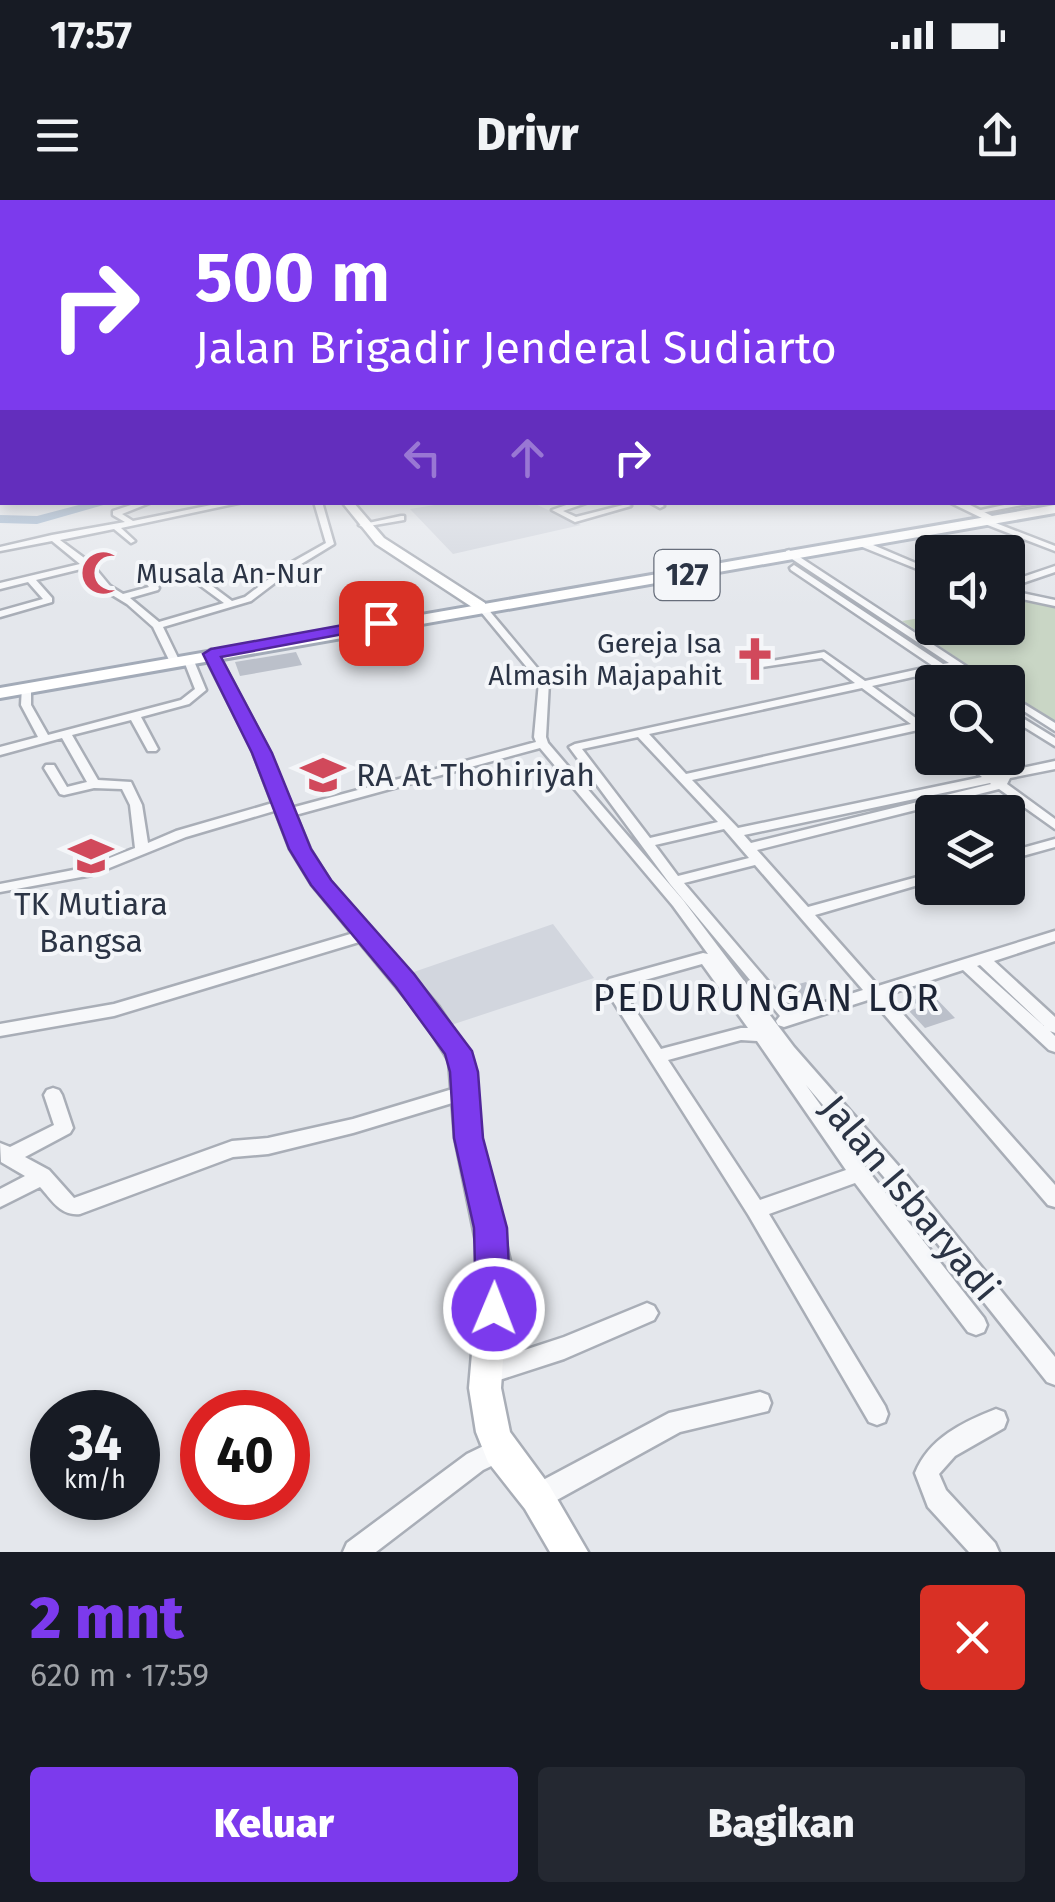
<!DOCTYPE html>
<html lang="id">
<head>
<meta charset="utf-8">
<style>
  :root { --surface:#171b24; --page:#242831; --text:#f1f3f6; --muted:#9ea1a6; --accent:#7c3aed }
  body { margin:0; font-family:"Fira Sans",sans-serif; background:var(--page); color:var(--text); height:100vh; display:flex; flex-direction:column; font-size:38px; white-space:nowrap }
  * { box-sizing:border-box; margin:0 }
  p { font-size:32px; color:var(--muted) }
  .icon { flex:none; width:55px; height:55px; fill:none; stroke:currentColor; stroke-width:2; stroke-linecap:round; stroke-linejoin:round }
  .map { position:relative; height:1352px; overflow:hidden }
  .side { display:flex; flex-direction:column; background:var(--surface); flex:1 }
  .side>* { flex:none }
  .guide { position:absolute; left:0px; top:0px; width:1055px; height:305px; box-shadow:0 5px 15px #0003; background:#7c3aed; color:#fff; overflow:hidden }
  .buttons { position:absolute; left:915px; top:335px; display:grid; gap:20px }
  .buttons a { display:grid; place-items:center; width:110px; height:110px; border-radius:10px; background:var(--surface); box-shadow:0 5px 15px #0003; font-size:50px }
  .speed { position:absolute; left:30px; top:1190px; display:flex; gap:20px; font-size:50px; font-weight:700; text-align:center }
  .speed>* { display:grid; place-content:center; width:130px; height:130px; border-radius:50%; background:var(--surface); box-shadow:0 5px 15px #0003; line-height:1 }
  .speed small { font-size:25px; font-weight:400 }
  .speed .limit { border:15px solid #d22; background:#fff; color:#111 }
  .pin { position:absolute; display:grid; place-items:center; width:85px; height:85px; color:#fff; margin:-42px; border-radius:20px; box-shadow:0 5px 15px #0006 }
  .me { position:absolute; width:110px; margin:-55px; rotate:1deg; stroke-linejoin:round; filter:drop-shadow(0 0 8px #0008) }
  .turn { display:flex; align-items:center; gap:35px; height:210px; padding:0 30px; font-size:45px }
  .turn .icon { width:130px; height:130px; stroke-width:2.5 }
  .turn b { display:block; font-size:70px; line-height:85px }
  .lanes { display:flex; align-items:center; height:95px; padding:0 30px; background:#0003; justify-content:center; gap:50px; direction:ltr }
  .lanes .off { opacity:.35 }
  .round { display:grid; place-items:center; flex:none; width:105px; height:105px; border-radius:10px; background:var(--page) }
  .summary { display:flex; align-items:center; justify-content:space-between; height:170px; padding:0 30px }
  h1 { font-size:60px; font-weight:800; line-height:75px; color:var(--accent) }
  .action { display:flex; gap:20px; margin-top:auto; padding:20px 30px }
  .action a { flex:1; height:115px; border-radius:10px; background:var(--accent); color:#fff; font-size:40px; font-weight:800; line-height:115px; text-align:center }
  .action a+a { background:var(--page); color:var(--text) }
  .status { display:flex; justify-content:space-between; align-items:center; height:70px; padding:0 50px; background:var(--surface); direction:ltr }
  .status svg { height:28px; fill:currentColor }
  header { display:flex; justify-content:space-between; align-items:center; height:130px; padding:0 30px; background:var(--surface); font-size:45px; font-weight:800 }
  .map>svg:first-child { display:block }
</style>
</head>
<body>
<div class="status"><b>17:57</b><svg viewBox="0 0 49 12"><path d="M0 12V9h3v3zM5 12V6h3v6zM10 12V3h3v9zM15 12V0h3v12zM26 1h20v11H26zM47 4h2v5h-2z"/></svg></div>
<header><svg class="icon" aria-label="menu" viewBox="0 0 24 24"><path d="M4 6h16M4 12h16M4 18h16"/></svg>Drivr<svg class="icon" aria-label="share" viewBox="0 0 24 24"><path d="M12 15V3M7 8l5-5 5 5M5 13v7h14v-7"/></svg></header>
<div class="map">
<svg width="1055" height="1352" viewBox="0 0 1055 1352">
  <rect width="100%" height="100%" fill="#e4e7ec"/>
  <path fill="#d2d6de" d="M447,303H533L581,325L453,354L410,309Z
    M553,724L594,778L448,826L408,774Z"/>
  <path fill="#c9d6c5" d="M1030,399L1055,405V524L1008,492V482H993L902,421L932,416V428H1008V402Z"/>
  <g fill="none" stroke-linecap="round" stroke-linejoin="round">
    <path fill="#9fb4cc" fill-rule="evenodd" d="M90,302H114L37,324L0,323V315L37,316Z"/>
  </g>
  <path fill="#bbc0ca" d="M296,452L302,465L240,476L235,462Z
    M806,782L820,800L795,808L780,789Z
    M932,794L955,818L925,828L909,811L919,807L912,800Z"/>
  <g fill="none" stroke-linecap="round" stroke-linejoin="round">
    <g stroke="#a9aeb7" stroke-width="5">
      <path id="street" d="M1052,224L1055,225V229L1052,228Z
        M2,243V247L0,248V244Z
        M1052,297H1055V301H1052Z
        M140,302H152L122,314L133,321L226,302H243L121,328L135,341L131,343L114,329L60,340L91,363L110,386L123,394L149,387L141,377L148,375L159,388L158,390L130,398L159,422L224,403L194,381V377H200L232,401L245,397L287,365L326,343L314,302H322L334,344L293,369L251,401L163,427L179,460L174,463L169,460L153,427L127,404L104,390L85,368L36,380L52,398V402L0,417V411L43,399L28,382L0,389V383L80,364L52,341L0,351V347L52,335L125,322L113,315V311Z
        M575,302H589L563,311L576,317L627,304L631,306L575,322L552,310Z
        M649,302H659L664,306L660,308Z
        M1018,302H1037L976,314L972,312Z
        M401,316H404V320L363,327L359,325Z
        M988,320L1055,346V351L985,324V320Z
        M860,342H866L932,370V375L860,346Z
        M789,350L990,482H979L956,467L950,469L968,482H957L940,471L872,486L932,530V538L918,530L692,580L738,628L982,577L958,558H971L994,574L1055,561V569L1010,578L1007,584L1055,619V629L999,589L757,650L808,707L932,673V681L815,715L878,786L1055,731V741L994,761L1055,817V833L1050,831L1055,836V852L1049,850L963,770L886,795L1055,985V1007L1048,1005L871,799L784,827L778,825L776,821L780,816L670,684L569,547L575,544L855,483L822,458L756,468V464L760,463L824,452L865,481L933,466L791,370L790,368L794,365L943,464L949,463L786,355V351ZM862,488L911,524L686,574L649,534ZM638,537L718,622L650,638L582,549ZM990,583L991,584L751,643L744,635ZM724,629L749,658L678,676L655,645ZM755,665L863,790L794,812L684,683ZM980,765L1044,826L977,766Z
        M1055,366V372L1008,388V382Z
        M1008,390L1055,400V406L1008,396Z
        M484,407L487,408L549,482L546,537L548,543L683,700L794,847L909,978L1055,1157V1185L1047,1182L895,990L806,885L866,968L984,1118L987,1125L984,1132L976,1135L968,1132L855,983L769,1014L885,1206L888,1214L885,1222L877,1225L869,1222L749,1016L604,787L609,779L703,753L708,754L673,706L540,548L288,617H280L278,614L280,611L536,542L534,537L539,482L481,412L479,410ZM702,764L748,828H741L661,849L620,787ZM741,840L757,841L846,970L760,1000L668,860Z
        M189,458L194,461L206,490L189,504L141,517L158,549L156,551H148L131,520L72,535L98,580L131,582L142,605L148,643L176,631L276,602H284L286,605L284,608L186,637L92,675L0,692V684L84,668L135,648L130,605L122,589L94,588L64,595L60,594L44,568L46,565H54L67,587L87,582L62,538L0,555V547L38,537L21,505L22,486L26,485L31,488V505L48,535L181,500L195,489L184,461Z
        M1008,494L1055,523V531L1008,501Z
        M1008,509L1055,538V546L1008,517Z
        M1055,639V647L1008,660V652Z
        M364,730L369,731L371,735L369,739L114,816L0,836V824L114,804Z
        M466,885L472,887L475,892L472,897L353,933L268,954L233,957L80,1014C60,1016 52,1000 40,987L0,1007V989L25,976L1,962L0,943L10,947L54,925L44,895L47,890L53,888L59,890L62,895L73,928L70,933L25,957L49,970L74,998L232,941L268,938L353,919Z
        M647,1103L654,1106L658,1113L654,1120L564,1159L487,1184L479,1181L476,1173L479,1165L564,1137Z
        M760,1192L768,1195L771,1203L768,1211L680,1232L546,1306L537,1309L528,1306L525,1297L528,1288L669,1213Z
        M996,1209L1004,1212L1007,1220L1004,1228L955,1256L939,1274L946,1290L995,1343L999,1352H969L928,1307L915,1273C929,1238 963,1222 996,1209Z
        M500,1238L508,1242L512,1250L508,1258L483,1270L376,1352H343L347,1343L467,1254Z"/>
    </g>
    <g stroke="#a9aeb7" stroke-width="5">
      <path id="secondary" d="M342,302H353L384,338L485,403V409H475L376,344Z
        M949,302H964L994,317L984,319Z
        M211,450L218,454L267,547L310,649L330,681L439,807L473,860L481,938L510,1061L501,1188L510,1232L549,1285L588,1352H550L525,1309L488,1262L476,1232L469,1188L480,1061L455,938L449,861L423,819L312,685L290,649L251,547L204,454Z"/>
    </g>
    <g stroke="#a3abb8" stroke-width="6">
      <path id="primary" d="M1055,305V313L0,498V488Z"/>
    </g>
    <use href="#street" fill="#f7f8fa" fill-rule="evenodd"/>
    <use href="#secondary" fill="#fff" fill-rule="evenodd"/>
    <use href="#primary" fill="#fff" fill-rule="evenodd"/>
  </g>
  <linearGradient id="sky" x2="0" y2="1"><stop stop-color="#8bb4dd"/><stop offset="0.53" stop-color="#f3f4f6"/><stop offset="1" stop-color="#f3f4f6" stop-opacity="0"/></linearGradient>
  <rect width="1055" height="406" fill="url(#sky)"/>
  <path fill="#7c3aed" stroke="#51269a" stroke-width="2.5" d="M381,418L386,420V426L221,457L272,553L311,649L331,680L414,774L472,851L478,872L483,938L507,1028L511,1109L506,1121L494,1126L481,1121L476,1109L474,1028L454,938L450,872L445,854L396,787L311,685L289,649L252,553L203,454L211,449Z"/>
  <defs>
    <g id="mosque-bare" transform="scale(3.45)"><path d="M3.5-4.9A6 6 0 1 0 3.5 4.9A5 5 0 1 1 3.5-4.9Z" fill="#d1495b" stroke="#f4f6f9" stroke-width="2.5" paint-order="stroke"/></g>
    <g id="church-bare" transform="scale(3.45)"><path d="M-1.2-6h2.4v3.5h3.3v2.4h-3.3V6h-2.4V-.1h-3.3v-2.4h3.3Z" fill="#d1495b" stroke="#f4f6f9" stroke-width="2.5" paint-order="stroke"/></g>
    <g id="school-bare" transform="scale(3.45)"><path d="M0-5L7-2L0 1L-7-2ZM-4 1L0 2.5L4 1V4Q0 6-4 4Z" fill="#d1495b" stroke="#f4f6f9" stroke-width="2.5" paint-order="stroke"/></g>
  </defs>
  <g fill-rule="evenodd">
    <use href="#mosque-bare" x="103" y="373"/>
    <use href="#church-bare" x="755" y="459"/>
    <use href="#school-bare" x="323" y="575"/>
    <use href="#school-bare" x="91" y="656"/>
  </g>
  <g text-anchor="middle" stroke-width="8" stroke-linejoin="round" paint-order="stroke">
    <g font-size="28" fill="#2b3445" stroke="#f4f6f9" text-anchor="start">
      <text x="136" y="383">Musala An-Nur</text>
      <text x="722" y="453" text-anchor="end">Gereja Isa<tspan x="722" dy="32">Almasih Majapahit</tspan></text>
    </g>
    <rect fill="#f4f6f9" stroke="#676e7b" stroke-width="2.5" x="654.5" y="350" width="65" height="50" rx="8"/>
    <g font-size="30" font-weight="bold" fill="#2b3445">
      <text x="687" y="385">127</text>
    </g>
    <g font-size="32" fill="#2b3445" stroke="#f4f6f9" text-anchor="start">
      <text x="356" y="586">RA At Thohiriyah</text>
      <text x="91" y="715" text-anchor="middle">TK Mutiara<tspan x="91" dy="37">Bangsa</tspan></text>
    </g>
    <g font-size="38" letter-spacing="2.5" fill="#1d2536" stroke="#f4f6f9">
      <text x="767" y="811">PEDURUNGAN LOR</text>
    </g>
    <g font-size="38" fill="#2b3445" stroke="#f4f6f9">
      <text transform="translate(910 998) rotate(50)" y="13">Jalan Isbaryadi</text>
    </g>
  </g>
</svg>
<div class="buttons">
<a><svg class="icon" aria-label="sound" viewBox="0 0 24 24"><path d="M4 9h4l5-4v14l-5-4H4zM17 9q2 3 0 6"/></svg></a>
<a><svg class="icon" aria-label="search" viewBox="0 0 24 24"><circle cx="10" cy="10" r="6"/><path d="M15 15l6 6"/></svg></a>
<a><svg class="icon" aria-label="layers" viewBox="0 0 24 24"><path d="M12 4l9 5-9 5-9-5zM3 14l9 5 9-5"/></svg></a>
</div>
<div class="speed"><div>34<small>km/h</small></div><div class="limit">40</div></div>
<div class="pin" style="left:381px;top:423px;background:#d93025"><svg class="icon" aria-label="arrive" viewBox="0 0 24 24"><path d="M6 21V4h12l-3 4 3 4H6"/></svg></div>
<svg class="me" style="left:494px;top:1109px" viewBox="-20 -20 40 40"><circle r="17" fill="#7c3aed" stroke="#fff" stroke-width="3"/><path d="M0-11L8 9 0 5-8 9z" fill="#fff"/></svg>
<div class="guide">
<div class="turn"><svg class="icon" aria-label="right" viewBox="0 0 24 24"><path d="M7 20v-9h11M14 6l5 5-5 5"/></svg><div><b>500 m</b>Jalan Brigadir Jenderal Sudiarto</div></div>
<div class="lanes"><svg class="icon off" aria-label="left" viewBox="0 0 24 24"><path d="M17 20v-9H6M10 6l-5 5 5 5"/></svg><svg class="icon off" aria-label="ahead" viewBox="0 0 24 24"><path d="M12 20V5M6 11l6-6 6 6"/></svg><svg class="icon" aria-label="right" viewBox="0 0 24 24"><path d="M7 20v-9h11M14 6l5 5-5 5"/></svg></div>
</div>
</div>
<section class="side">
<div class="summary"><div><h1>2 mnt</h1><p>620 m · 17:59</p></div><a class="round" style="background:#d93025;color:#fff"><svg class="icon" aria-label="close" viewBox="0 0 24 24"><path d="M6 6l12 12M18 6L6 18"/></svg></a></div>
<div class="action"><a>Keluar</a><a>Bagikan</a></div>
</section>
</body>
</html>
